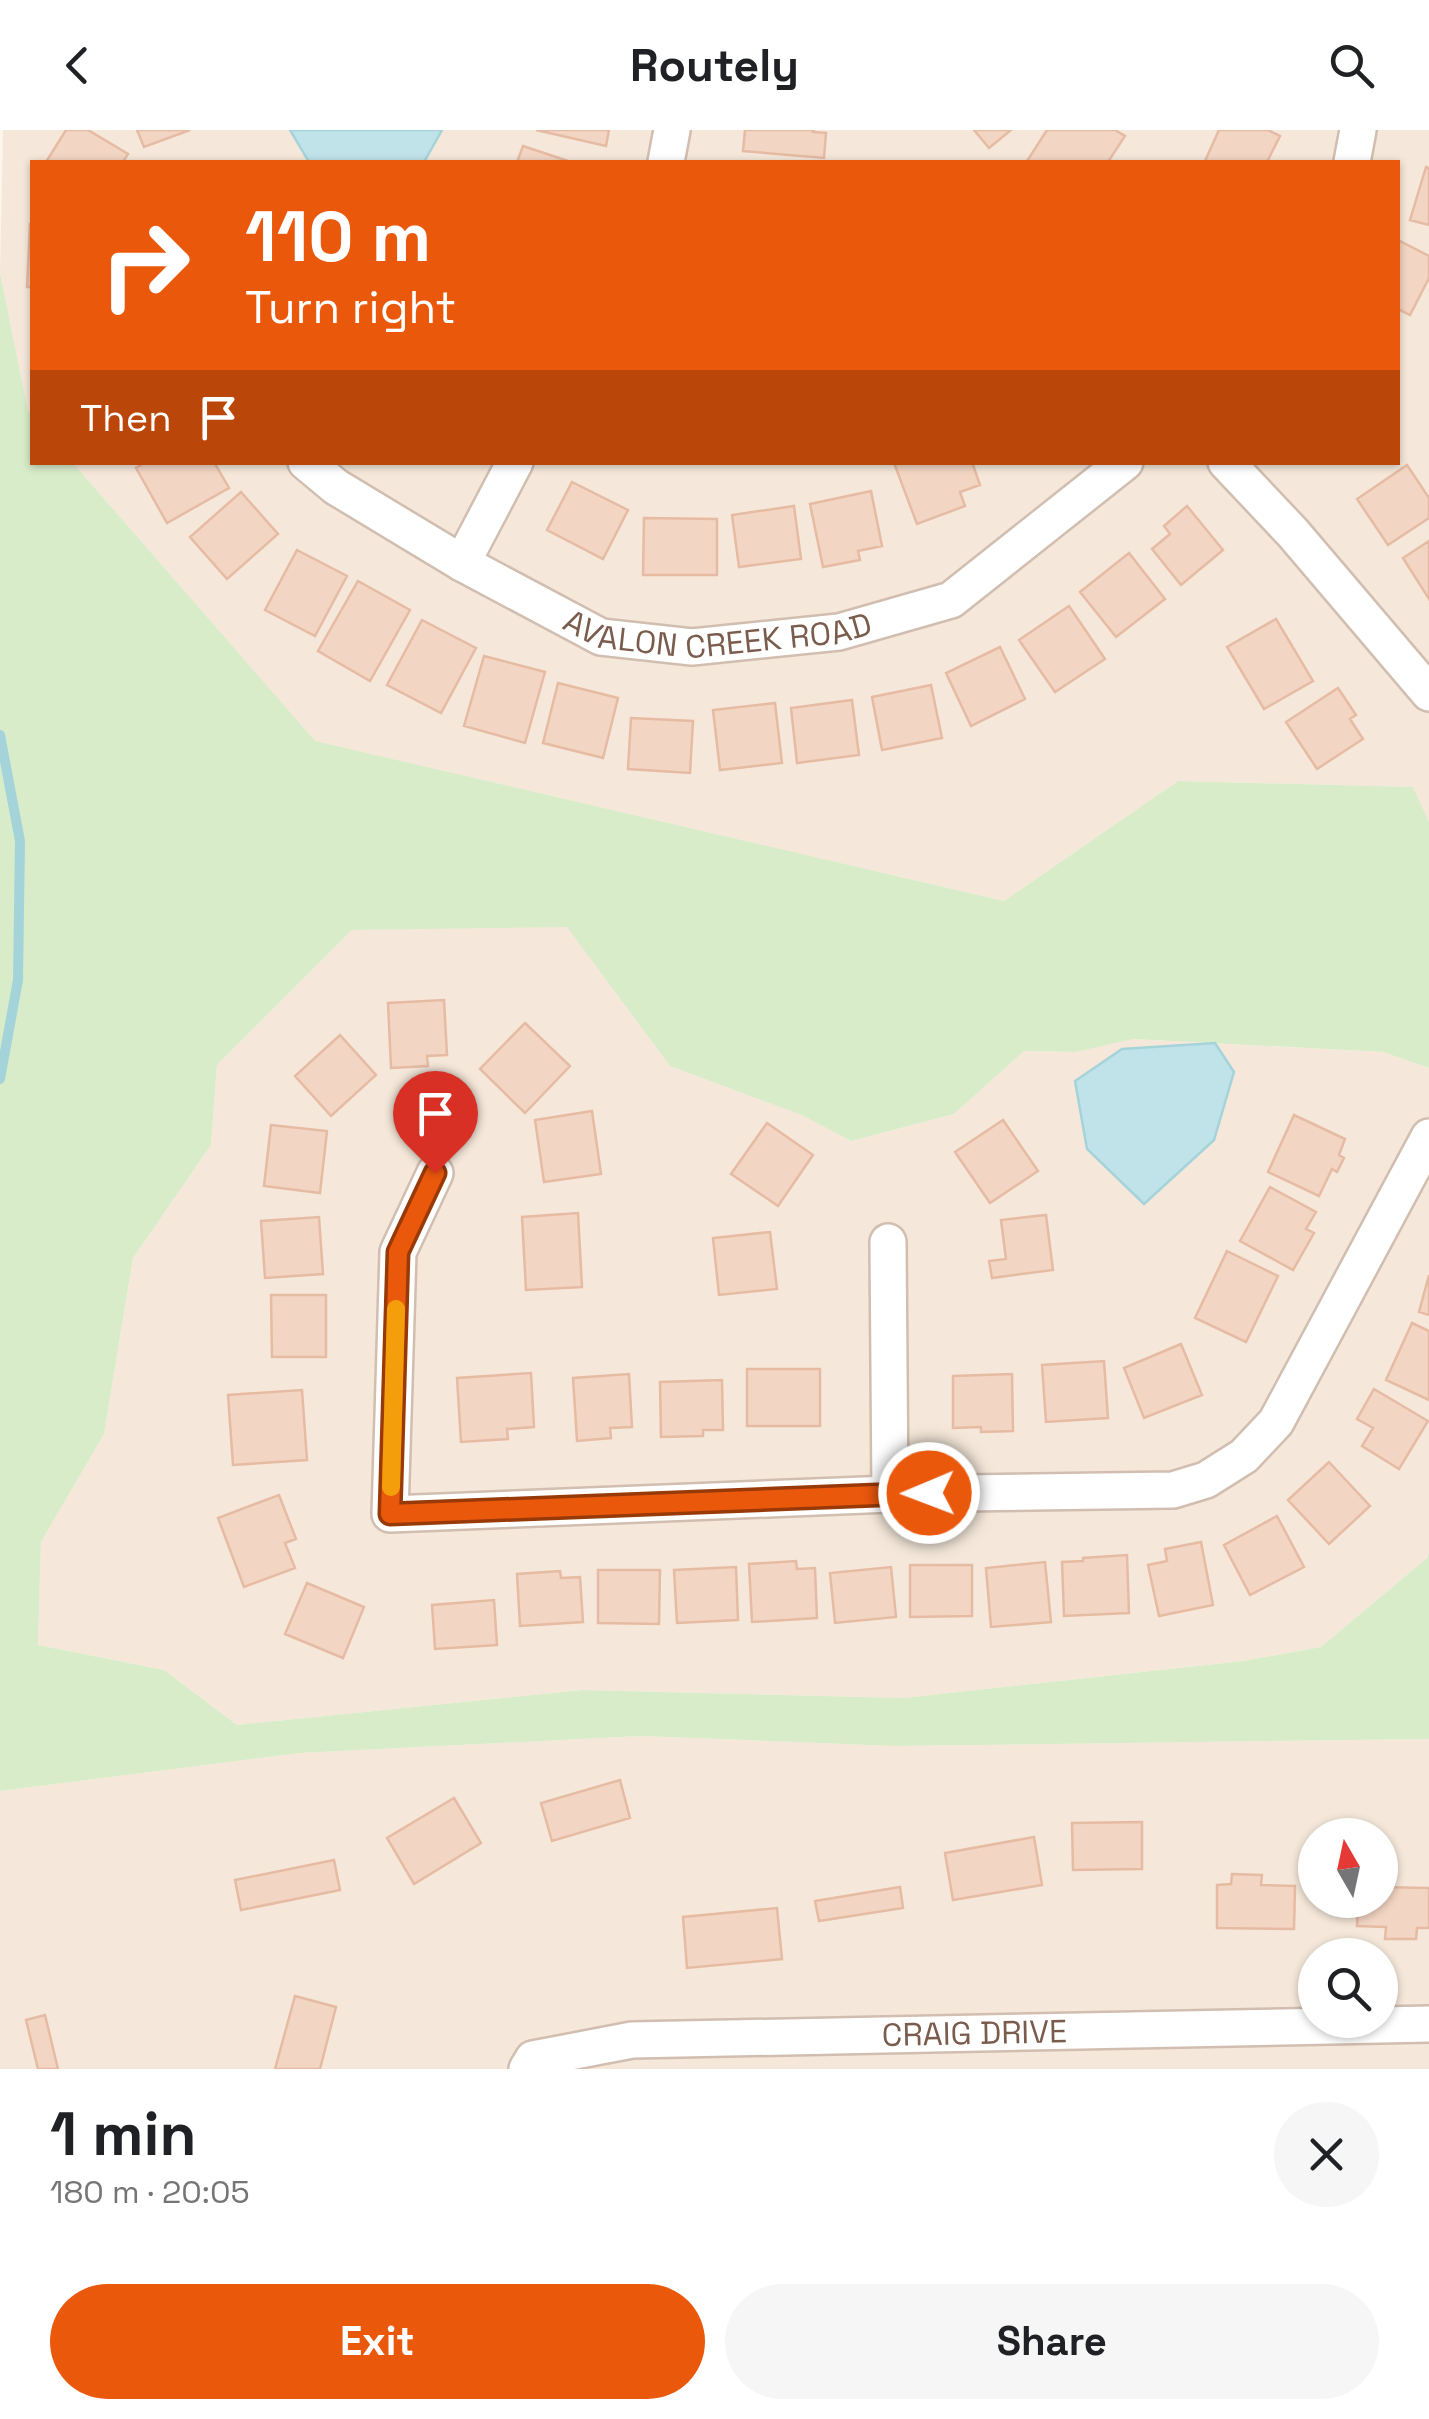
<!DOCTYPE html>
<html lang="en">
<head>
<meta charset="utf-8">
<style>
  :root { --surface:#fff; --page:#f6f6f6; --text:#202124; --muted:#757577; --accent:#ea580c }
  body { margin:0; font-family:"Space Grotesk",sans-serif; background:var(--page); color:var(--text); height:100vh; display:flex; flex-direction:column; font-size:38px; white-space:nowrap }
  * { box-sizing:border-box; margin:0 }
  p { font-size:32px; color:var(--muted) }
  .icon { flex:none; width:55px; height:55px; fill:none; stroke:currentColor; stroke-width:2; stroke-linecap:round; stroke-linejoin:round }
  .map { position:relative; height:1939px; overflow:hidden }
  .details { display:flex; flex-direction:column; background:var(--surface); flex:1 }
  .details>* { flex:none }
  .banner { position:absolute; left:30px; top:30px; width:1370px; height:305px; border-radius:0px; box-shadow:0 2px 8px #0004; background:#ea580c; color:#fff; overflow:hidden }
  .needle { width:65px; rotate:351deg }
  .tools { position:absolute; left:1298px; top:1688px; display:grid; gap:20px }
  .tools a { display:grid; place-items:center; width:100px; height:100px; border-radius:50%; background:var(--surface); box-shadow:0 2px 8px #0004; font-size:50px }
  .pin { position:absolute; display:grid; place-items:center; width:85px; height:85px; color:#fff; margin:-102px -42px; border-radius:50% 50% 50% 0; rotate:-45deg; box-shadow:0 0 10px #0007 }
  .pin .icon { rotate:45deg }
  .me { position:absolute; width:110px; margin:-55px; rotate:269deg; stroke-linejoin:round; filter:drop-shadow(0 0 8px #0008) }
  .turn { display:flex; align-items:center; gap:35px; height:210px; padding:0 50px; font-size:45px }
  .turn .icon { width:130px; height:130px; stroke-width:2.5 }
  .turn b { display:block; font-size:70px; line-height:85px }
  .then { display:flex; align-items:center; height:95px; padding:0 50px; background:#0003; gap:20px; font-size:38px }
  .round { display:grid; place-items:center; flex:none; width:105px; height:105px; border-radius:52px; background:var(--page) }
  .summary { display:flex; align-items:center; justify-content:space-between; height:170px; padding:0 50px }
  h1 { font-size:60px; font-weight:700; line-height:75px }
  .button { display:flex; gap:20px; margin-top:auto; padding:20px 50px }
  .button a { flex:1; height:115px; border-radius:60px; background:var(--accent); color:#fff; font-size:40px; font-weight:700; line-height:115px; text-align:center }
  .button a+a { background:var(--page); color:var(--text) }
  header { display:flex; justify-content:space-between; align-items:center; height:130px; padding:0 50px; background:var(--surface); font-size:45px; font-weight:700 }
  .map>svg:first-child { display:block }
</style>
</head>
<body>
<header><svg class="icon" aria-label="back" viewBox="0 0 24 24"><path d="M15 5l-7 7 7 7"/></svg>Routely<svg class="icon" aria-label="search" viewBox="0 0 24 24"><circle cx="10" cy="10" r="6"/><path d="M15 15l6 6"/></svg></header>
<div class="map">
<svg width="1429" height="1939" viewBox="0 0 1429 1939">
  <rect width="100%" height="100%" fill="#fdf6ec"/>
  <path fill="#f5e8da" fill-rule="evenodd" d="M3,0H1429V692L1413,657L1178,651L1004,771L314,611L73,333L1398,332V32H32V286L28,281L0,142Z
    M567,796L670,936L803,985L851,1011L954,984L1024,921L1076,922L1132,909L1383,922L1429,938V1422L1427,1428L1321,1517L1243,1531L904,1568L582,1560L237,1595L164,1540L38,1515L41,1412L104,1304L133,1128L211,1015L217,935L352,800Z
    M641,1606L894,1616L1429,1609V1939H0V1661L300,1623ZM1315,1705H1380V1770H1315ZM1315,1825H1380V1890H1315Z"/>
  <path fill="#d8ecc9" d="M0,142L28,281L32,286V332L73,333L315,611L1004,771L1178,651L1413,657L1429,692V938L1383,922L1133,909L1076,922L1024,921L954,984L851,1011L802,985L670,936L567,797L352,800L217,935L211,1015L133,1128L104,1304L41,1412L38,1515L164,1540L237,1595L582,1560L904,1568L1243,1531L1321,1517L1427,1428L1429,1422V1609L894,1616L641,1606L300,1623L0,1661Z"/>
  <path fill="#bfe3e8" stroke="#a5d3da" stroke-width="2.5" d="M290,0H442L424,32H309Z
    M1215,913L1234,942L1214,1010L1144,1074L1087,1019L1075,951L1122,919Z"/>
  <g fill="none" stroke-linecap="round" stroke-linejoin="round">
    <path stroke="#a5d3da" stroke-width="10" d="M0,605L20,711L18,850L0,949"/>
  </g>
  <path fill="#f3d5c3" stroke="#e6bba3" stroke-width="2.5" d="M66,0H88L128,24L123,32H46Z
    M137,0H190L144,17Z
    M536,0H609L606,16Z
    M745,0H814L813,2L826,3L824,28L743,21Z
    M974,0H1011L989,18Z
    M1047,0H1115L1125,6L1108,32H1030L1027,31Z
    M1219,0H1268L1280,6L1267,32H1207L1205,31Z
    M523,16L571,32H517Z
    M1426,37L1429,38V95L1410,90Z
    M30,94H32V157H27Z
    M1398,110L1429,126V148L1410,185L1398,179Z
    M146,332H214L229,358L167,393L136,338Z
    M972,332L980,355L960,362L965,376L917,394L894,333Z
    M1407,335L1429,368V388L1388,415L1357,369Z
    M572,352L628,380L603,429L547,400Z
    M871,361L882,416L858,421L860,430L823,437L810,374Z
    M241,362L278,404L227,449L190,407Z
    M794,376L801,429L739,437L732,385Z
    M1187,376L1223,420L1181,455L1152,419L1170,404L1164,396Z
    M644,388L717,389V445H643Z
    M1429,411V469L1403,428Z
    M297,420L347,446L315,506L265,480Z
    M1129,423L1165,469L1116,507L1080,462Z
    M358,451L410,480L370,551L318,521Z
    M1069,476L1105,529L1055,562L1019,510Z
    M1276,489L1313,551L1264,579L1227,517Z
    M422,490L476,518L441,583L387,555Z
    M1000,517L1025,569L971,596L946,543Z
    M484,526L545,542L525,613L464,596Z
    M558,553L618,568L603,628L543,613Z
    M931,555L942,608L882,620L872,567Z
    M1338,558L1356,585L1350,589L1363,609L1317,639L1286,592Z
    M852,570L859,625L797,633L791,578Z
    M775,573L782,633L720,640L713,580Z
    M631,588L693,591L690,643L628,639Z
    M444,870L447,925L427,926L428,936L391,938L388,873Z
    M525,893L570,936L525,983L480,939Z
    M340,905L376,945L331,986L295,946Z
    M592,981L601,1044L544,1052L535,990Z
    M1294,985L1345,1009L1339,1025L1344,1028L1337,1042L1332,1039L1319,1066L1268,1042Z
    M1003,990L1038,1041L990,1073L955,1022Z
    M767,993L813,1025L778,1076L731,1044Z
    M271,995L327,1001L320,1063L264,1056Z
    M1270,1057L1316,1082L1306,1099L1314,1103L1293,1140L1240,1111Z
    M578,1083L582,1157L526,1160L522,1087Z
    M1046,1085L1053,1140L992,1148L989,1131L1006,1129L1001,1090Z
    M319,1087L323,1144L265,1148L261,1091Z
    M770,1102L777,1159L719,1165L713,1108Z
    M1227,1121L1278,1146L1246,1212L1195,1188Z
    M1429,1145V1185L1419,1182Z
    M271,1165H326V1227H272Z
    M1412,1193L1429,1201V1270L1386,1250Z
    M1181,1214L1202,1265L1144,1288L1124,1238Z
    M1104,1231L1108,1288L1046,1292L1042,1235Z
    M747,1239H820V1296H747Z
    M531,1243L534,1297L507,1299L508,1309L461,1312L457,1248Z
    M629,1244L632,1297L610,1298L611,1308L577,1311L573,1248Z
    M1012,1244L1013,1301L981,1302V1297L953,1298V1246Z
    M722,1250L723,1300H703V1306L661,1307L660,1252Z
    M1374,1259L1428,1291L1399,1339L1362,1316L1373,1298L1357,1289Z
    M302,1260L307,1330L233,1335L228,1265Z
    M1329,1332L1370,1376L1329,1414L1288,1370Z
    M279,1365L296,1409L285,1413L295,1438L244,1457L218,1388Z
    M1277,1386L1304,1437L1250,1465L1224,1415Z
    M1201,1412L1213,1475L1159,1486L1148,1435L1167,1431L1165,1419Z
    M1127,1425L1129,1483L1064,1486L1062,1432L1083,1431V1428Z
    M796,1431L797,1439L815,1438L817,1488L752,1492L749,1434Z
    M1045,1432L1051,1492L991,1497L986,1438Z
    M910,1435H972V1486L910,1487Z
    M736,1437L738,1490L677,1493L674,1440Z
    M891,1437L896,1487L835,1493L830,1443Z
    M598,1440H660L659,1494L598,1493Z
    M560,1441L561,1448L580,1447L583,1492L520,1496L517,1444Z
    M307,1453L364,1477L343,1528L285,1504Z
    M494,1470L497,1515L435,1519L432,1475Z
    M620,1650L630,1688L552,1711L541,1673Z
    M454,1668L481,1713L414,1754L387,1708Z
    M1142,1692V1739L1073,1740L1072,1693Z
    M1034,1707L1042,1755L953,1770L945,1723Z
    M334,1730L340,1760L241,1780L235,1750Z
    M1232,1744L1262,1745L1261,1755L1295,1756L1294,1799L1217,1798V1755L1231,1754Z
    M900,1757L903,1778L819,1791L815,1771Z
    M1380,1757L1429,1758V1798H1417L1416,1809H1385L1386,1797L1357,1796L1358,1770H1380Z
    M777,1778L782,1829L687,1838L683,1787Z
    M295,1866L336,1877L320,1939H275Z
    M45,1885L58,1939H38L26,1890Z"/>
  <g fill="none" stroke-linecap="round" stroke-linejoin="round">
    <g stroke="#d1beb0" stroke-width="40">
      <g id="street">
        <path d="M666,32L672,0"/>
        <path d="M1352,32L1358,0"/>
        <path id="s1" d="M306,332L336,357L462,433L601,507L692,517L839,502L951,470L1125,332"/>
        <path d="M1226,332L1293,403L1429,563"/>
        <path d="M462,433L515,332"/>
        <path d="M435,1043L398,1122L390,1384L890,1364L1173,1360L1206,1350L1244,1326L1276,1292L1429,1007"/>
        <path d="M888,1112L890,1364"/>
        <path id="s2" d="M527,1939L533,1929L632,1910L1429,1894"/>
      </g>
    </g>
    <use href="#street" stroke="#fff" stroke-width="35"/>
  </g>
  <g fill="none" stroke-linecap="round" stroke-linejoin="round">
    <g stroke="#983908" stroke-width="25">
      <path id="route" d="M435,1043L398,1122L390,1384L929,1363"/>
    </g>
    <use href="#route" stroke="#ea580c" stroke-width="18"/>
    <path stroke="#f59e0b" stroke-width="18" d="M391,1357L396,1179"/>
  </g>
  <g text-anchor="middle" stroke-width="10" stroke-linejoin="round" paint-order="stroke">
    <g font-size="32" fill="#7a5c4d" stroke="#fffaf3">
      <text dy="11" stroke="none"><textPath href="#s1" startOffset="460">AVALON CREEK ROAD</textPath></text>
      <text dy="11" stroke="none"><textPath href="#s2" startOffset="455">CRAIG DRIVE</textPath></text>
    </g>
  </g>
</svg>
<div class="tools">
<a><svg class="needle" viewBox="-14 -14 28 28"><path d="M0-13l5 13h-10z" fill="#e53935"/><path d="M0 13l5-13h-10z" fill="#757577"/></svg></a>
<a><svg class="icon" aria-label="search" viewBox="0 0 24 24"><circle cx="10" cy="10" r="6"/><path d="M15 15l6 6"/></svg></a>
</div>
<div class="pin" style="left:435px;top:1043px;background:#d93025"><svg class="icon" aria-label="arrive" viewBox="0 0 24 24"><path d="M6 21V4h12l-3 4 3 4H6"/></svg></div>
<svg class="me" style="left:929px;top:1363px" viewBox="-20 -20 40 40"><circle r="17" fill="#ea580c" stroke="#fff" stroke-width="3"/><path d="M0-11L8 9 0 5-8 9z" fill="#fff"/></svg>
<div class="banner">
<div class="turn"><svg class="icon" aria-label="right" viewBox="0 0 24 24"><path d="M7 20v-9h11M14 6l5 5-5 5"/></svg><div><b>110 m</b>Turn right</div></div>
<div class="then">Then<svg class="icon" aria-label="arrive" viewBox="0 0 24 24"><path d="M6 21V4h12l-3 4 3 4H6"/></svg></div>
</div>
</div>
<section class="details">
<div class="summary"><div><h1>1 min</h1><p>180 m · 20:05</p></div><a class="round"><svg class="icon" aria-label="close" viewBox="0 0 24 24"><path d="M6 6l12 12M18 6L6 18"/></svg></a></div>
<div class="button"><a>Exit</a><a>Share</a></div>
</section>
</body>
</html>
